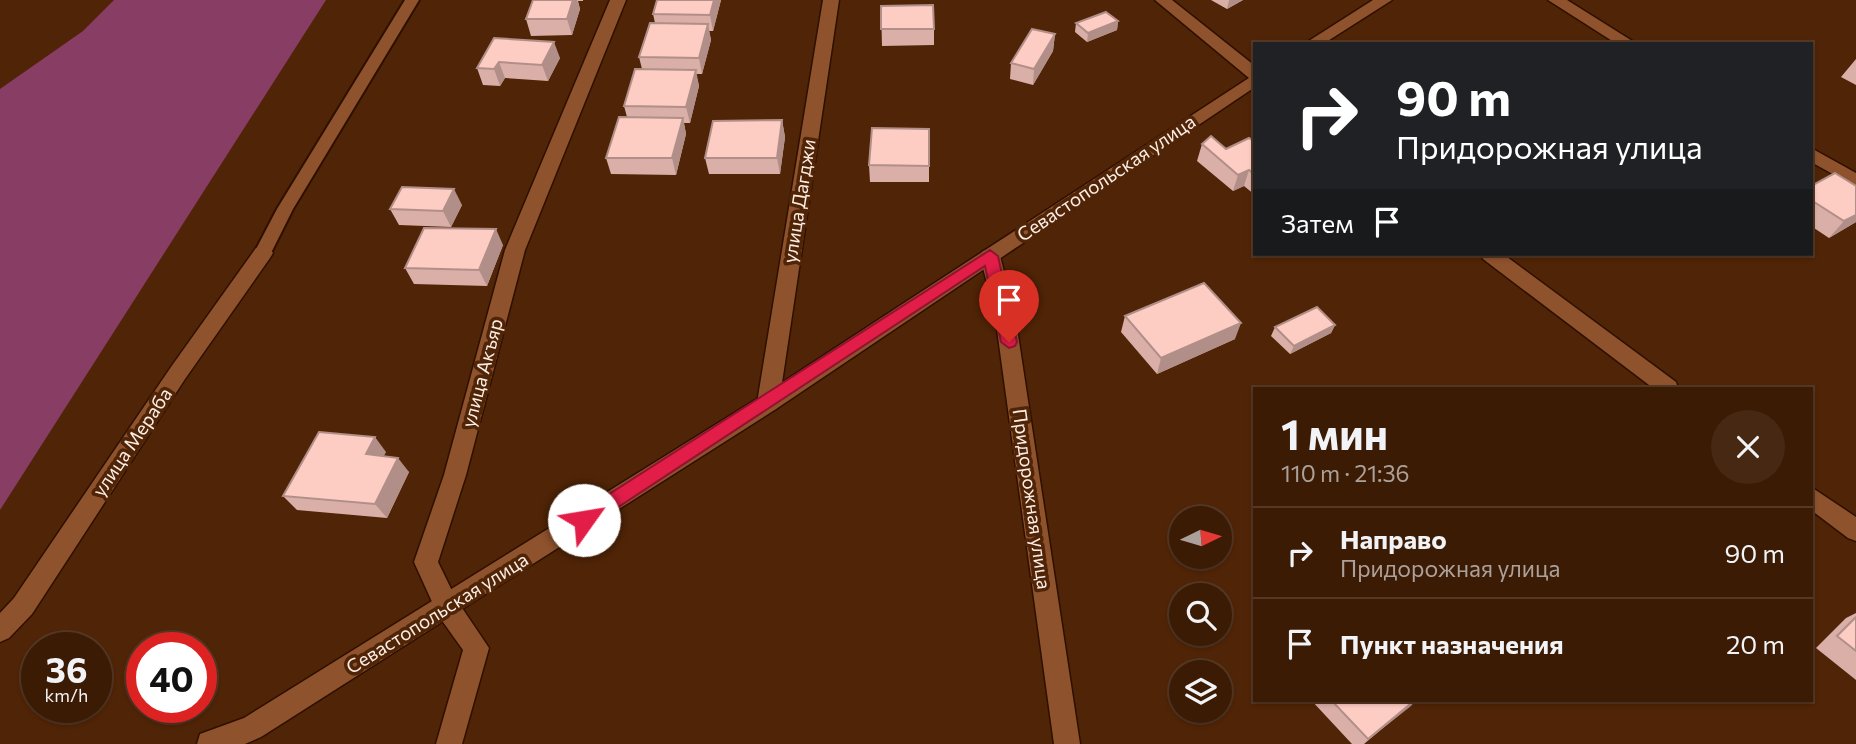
<!DOCTYPE html>
<html lang="ru">
<head>
<meta charset="utf-8">
<style>
  :root { --surface:#3c1b04; --page:#472813; --text:#f1f3f6; --muted:#aca19a; --line:#553926 }
  body { margin:0; font-family:Commissioner,sans-serif; background:var(--page); color:var(--text); height:100vh; display:flex; flex-direction:column; font-size:26px; white-space:nowrap }
  * { box-sizing:border-box; margin:0 }
  p { font-size:23px; color:var(--muted) }
  .icon { flex:none; width:38px; height:38px; fill:none; stroke:currentColor; stroke-width:2; stroke-linecap:round; stroke-linejoin:round }
  .map { position:relative; flex:1; overflow:hidden }
  .side { position:absolute; left:1253px; top:387px; width:560px; height:315px; display:flex; flex-direction:column; background:var(--surface); border-radius:0px; box-shadow:0 2px 5px #0004,0 0 0 2px var(--line) }
  .side>* { flex:none }
  .banner { position:absolute; left:1253px; top:42px; width:560px; height:214px; border-radius:0px; box-shadow:0 2px 5px #0004,0 0 0 2px var(--line); background:#202124; color:#fff; overflow:hidden }
  .needle { width:46px; rotate:85deg }
  .controls { position:absolute; left:1169px; top:506px; display:grid; gap:14px }
  .controls a { display:grid; place-items:center; width:63px; height:63px; border-radius:50%; background:var(--surface); box-shadow:0 2px 5px #0004,0 0 0 2px var(--line); font-size:35px }
  .speed { position:absolute; left:21px; top:632px; display:flex; gap:14px; font-size:35px; font-weight:700; text-align:center }
  .speed>* { display:grid; place-content:center; width:91px; height:91px; border-radius:50%; background:var(--surface); box-shadow:0 2px 5px #0004,0 0 0 2px var(--line); line-height:1 }
  .speed small { font-size:18px; font-weight:400 }
  .speed .limit { border:10px solid #d22; background:#fff; color:#111 }
  .pin { position:absolute; display:grid; place-items:center; width:60px; height:60px; color:#fff; margin:-72px -30px; border-radius:50% 50% 50% 0; rotate:-45deg; box-shadow:0 0 7px #0007 }
  .pin .icon { rotate:45deg }
  .me { position:absolute; width:77px; margin:-38px; rotate:58deg; stroke-linejoin:round; filter:drop-shadow(0 0 5px #0008) }
  .turn { display:flex; align-items:center; gap:24px; height:147px; padding:0 28px; font-size:32px }
  .turn .icon { width:91px; height:91px; stroke-width:2.5 }
  .turn b { display:block; font-size:49px; line-height:60px }
  .then { display:flex; align-items:center; height:66px; padding:0 28px; background:#0003; gap:14px; font-size:26px }
  .round { display:grid; place-items:center; flex:none; width:74px; height:74px; border-radius:37px; background:var(--page) }
  .head { display:flex; align-items:center; justify-content:space-between; height:119px; padding:0 28px }
  h1 { font-size:42px; font-weight:700; line-height:52px }
  ul { padding:0; list-style:none }
  li { display:flex; align-items:center; gap:21px; height:91px; padding:0 28px; border-top:2px solid var(--line) }
  li div { flex:1 }
  li b { display:block; font-size:26px }
  li em { font-style:normal }
  .map>svg:first-child { display:block }
</style>
</head>
<body>
<div class="map">
<svg width="1856" height="744" viewBox="0 0 1856 744">
  <rect width="100%" height="100%" fill="#502406"/>
  <path fill="#883d64" d="M114,0H326L0,510V89L83,31Z"/>
  <g fill="none" stroke-linecap="round" stroke-linejoin="round">
    <g stroke="#2e1000" stroke-width="4">
      <path id="service" d="M405,0H419L293,209L269,257H257L254,253L277,209Z"/>
    </g>
    <g stroke="#2e1000" stroke-width="3">
      <path id="minor" d="M610,0H626L525,250L466,475L438,562L456,599L489,648L462,744H436L463,650L438,615L414,562L444,475L505,250Z
        M823,0H839L779,403L776,409L768,412L760,409L757,403Z
        M1155,0H1172L1255,66V79L1249,78Z
        M1548,0H1567L1637,44H1617Z
        M1811,148L1856,173V187L1811,162Z
        M263,246L270,248L273,253L270,258L185,379L32,614L9,638L0,642V613L14,598L171,367L256,248Z
        M990,249L997,251L1000,256L1015,315L1080,744H1054L995,315L980,256L983,251Z
        M1481,254H1503L1676,382L1678,388H1653L1483,259Z
        M1811,487L1856,517V541L1848,538L1811,510Z"/>
    </g>
    <g stroke="#2e1000" stroke-width="3">
      <path id="tertiary" d="M1373,0H1392L1323,44H1304Z
        M1255,74V87L776,409L261,737L245,744H197L200,734L244,718L760,397Z"/>
    </g>
    <use href="#service" fill="#8e522d" fill-rule="evenodd"/>
    <use href="#minor" fill="#8e522d" fill-rule="evenodd"/>
    <use href="#tertiary" fill="#8e522d" fill-rule="evenodd"/>
  </g>
  <path fill="#daafa8" d="M533,0H583V1H578L580,9L572,35L531,36L526,19Z
    M721,0L713,31H709L711,40L702,74H696L699,86L690,123H684L686,134L676,175L611,174L606,158L627,117L624,106L642,69L639,57L655,23L653,14Z
    M1211,0H1243L1227,9Z
    M881,6L934,29V45L882,46Z
    M1118,21L1117,30L1087,42L1075,32L1076,23Z
    M1055,34L1053,51L1033,85L1010,79L1011,63Z
    M494,38L560,58L548,81L505,78L500,86L483,85L477,68Z
    M1856,59V85L1841,77Z
    M782,120L785,137L780,174H709L705,158Z
    M929,129V182H870L869,165Z
    M1255,142V195L1244,186L1233,191L1197,161L1202,144L1226,149Z
    M1811,186H1856V222L1829,238L1811,226Z
    M462,205L451,227L399,225L390,209Z
    M503,245L487,286L414,284L405,268Z
    M1125,316L1235,339L1157,374L1121,332Z
    M1335,325L1331,333L1290,354L1271,336L1275,327Z
    M386,452L383,456L409,472L387,518L297,510L283,496Z
    M1856,613V680L1816,648L1846,618Z
    M1311,700H1416L1364,744H1352Z"/>
  <path fill="#b18f88" d="M573,0H577L580,9L572,35L567,19Z
    M714,0H721L713,31L710,15Z
    M1229,0H1243L1227,9Z
    M1118,21L1117,30L1087,42L1088,33Z
    M708,24L711,40L702,74L699,58Z
    M1055,34L1053,51L1033,85L1034,69Z
    M554,42L560,58L548,81L542,65Z
    M499,62L505,78L500,86L494,69Z
    M696,70L699,86L690,123L686,107Z
    M683,118L686,134L676,175L672,158Z
    M782,120L785,137L780,174L777,158Z
    M1249,170L1244,186L1233,191L1238,175Z
    M454,189L462,205L451,227L443,211Z
    M1856,215V222L1829,238L1844,221Z
    M496,229L503,245L487,286L479,270Z
    M1241,323L1235,339L1157,374L1161,358Z
    M1335,325L1331,333L1290,354L1294,346Z
    M375,437L386,452L377,469L366,454Z
    M398,458L409,472L387,518L375,504Z
    M1415,700H1416L1411,706L1363,744Z"/>
  <path fill="#fdccc3" stroke="#b18f88" stroke-width="2" d="M533,0H573L567,19H526Z
    M657,0H714L710,15L653,14Z
    M933,5L934,29H881V6Z
    M1106,12L1118,21L1088,33L1076,23Z
    M650,23L708,24L699,58L639,57Z
    M1032,29L1055,34L1034,69L1011,63Z
    M494,38L554,42L542,65L499,62L494,69L477,68Z
    M635,69L696,70L686,107L624,106Z
    M619,117L683,118L672,158H606Z
    M782,120L777,158H705L713,121Z
    M872,128L929,129V166L869,165Z
    M1211,136L1226,149L1249,138L1255,142V175L1249,170L1238,175L1202,144Z
    M1835,173L1856,186V215L1844,221L1811,200V186Z
    M402,187L454,189L443,211L390,209Z
    M424,228L496,229L479,270L405,268Z
    M1204,283L1241,323L1161,358L1125,316Z
    M1317,307L1335,325L1294,346L1275,327Z
    M319,432L375,437L366,454L398,458L375,504L283,496Z
    M1856,617V651L1837,636Z
    M1331,700H1415L1368,739Z"/>
  <path fill="#e11d48" stroke="#92132f" stroke-width="2" d="M990,250L998,256L1017,342L1015,346L1009,348L1001,342L985,266L591,525L584,527L578,525L576,520L578,514Z"/>
  <g text-anchor="middle" stroke-width="7" stroke-linejoin="round" paint-order="stroke">
    <g font-size="19" fill="#fcede5" stroke="#502406">
      <text transform="translate(1106 178) rotate(-34)" y="7">Севастопольская улица</text>
      <text transform="translate(799 201) rotate(-81)" y="7">улица Дагджи</text>
      <text transform="translate(482 373) rotate(-75)" y="7">улица Акъяр</text>
      <text transform="translate(132 442) rotate(-56)" y="7">улица Мераба</text>
      <text transform="translate(1032 499) rotate(82)" y="7">Придорожная улица</text>
      <text transform="translate(437 613) rotate(-32)" y="7">Севастопольская улица</text>
    </g>
  </g>
</svg>
<div class="controls">
<a><svg class="needle" viewBox="-14 -14 28 28"><path d="M0-13l5 13h-10z" fill="#e53935"/><path d="M0 13l5-13h-10z" fill="#aca19a"/></svg></a>
<a><svg class="icon" aria-label="search" viewBox="0 0 24 24"><circle cx="10" cy="10" r="6"/><path d="M15 15l6 6"/></svg></a>
<a><svg class="icon" aria-label="layers" viewBox="0 0 24 24"><path d="M12 4l9 5-9 5-9-5zM3 14l9 5 9-5"/></svg></a>
</div>
<div class="speed"><div>36<small>km/h</small></div><div class="limit">40</div></div>
<div class="pin" style="left:1009px;top:342px;background:#d93025"><svg class="icon" aria-label="arrive" viewBox="0 0 24 24"><path d="M6 21V4h12l-3 4 3 4H6"/></svg></div>
<svg class="me" style="left:584px;top:520px" viewBox="-20 -20 40 40"><circle r="19" fill="#fff"/><path d="M0-13L10 11 0 6-10 11z" fill="#e11d48"/></svg>
<div class="banner">
<div class="turn"><svg class="icon" aria-label="right" viewBox="0 0 24 24"><path d="M7 20v-9h11M14 6l5 5-5 5"/></svg><div><b>90 m</b>Придорожная улица</div></div>
<div class="then">Затем<svg class="icon" aria-label="arrive" viewBox="0 0 24 24"><path d="M6 21V4h12l-3 4 3 4H6"/></svg></div>
</div>
<section class="side">
<div class="head"><div><h1>1 мин</h1><p>110 m · 21:36</p></div><a class="round"><svg class="icon" aria-label="close" viewBox="0 0 24 24"><path d="M6 6l12 12M18 6L6 18"/></svg></a></div>
<ul>
<li><svg class="icon" aria-label="right" viewBox="0 0 24 24"><path d="M7 20v-9h11M14 6l5 5-5 5"/></svg><div><b>Направо</b><p>Придорожная улица</p></div><em>90 m</em></li>
<li><svg class="icon" aria-label="arrive" viewBox="0 0 24 24"><path d="M6 21V4h12l-3 4 3 4H6"/></svg><div><b>Пункт назначения</b></div><em>20 m</em></li>
</ul>
</section>
</div>
</body>
</html>
